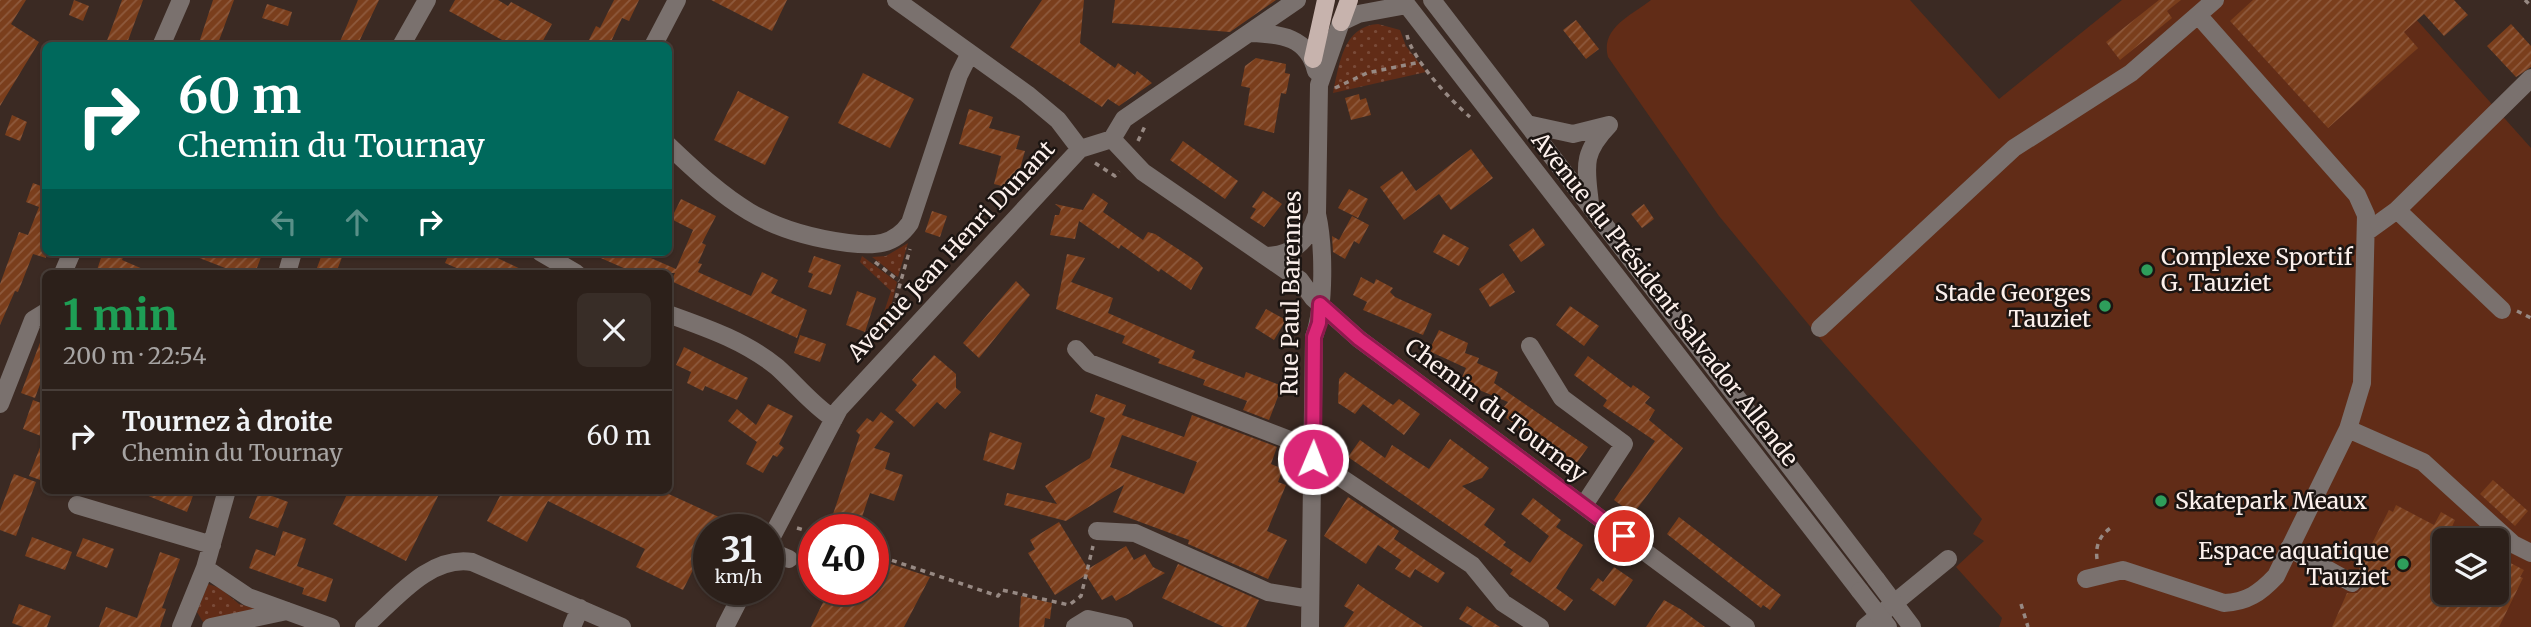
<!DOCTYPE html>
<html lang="fr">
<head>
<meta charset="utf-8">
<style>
  :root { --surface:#2c201a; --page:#382d27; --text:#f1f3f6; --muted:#a6a3a2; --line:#483e39 }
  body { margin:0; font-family:Merriweather,serif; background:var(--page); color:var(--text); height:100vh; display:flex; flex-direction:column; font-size:26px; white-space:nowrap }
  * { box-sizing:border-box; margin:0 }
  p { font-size:23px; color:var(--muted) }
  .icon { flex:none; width:38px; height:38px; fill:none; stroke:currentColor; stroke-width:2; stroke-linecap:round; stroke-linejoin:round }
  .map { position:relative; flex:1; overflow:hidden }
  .panel { position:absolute; left:42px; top:270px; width:630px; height:224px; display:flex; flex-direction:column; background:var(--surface); border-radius:10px; box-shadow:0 2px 5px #0004,0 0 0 2px var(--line) }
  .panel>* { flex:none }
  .banner { position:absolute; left:42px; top:42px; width:630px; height:214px; border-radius:10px; box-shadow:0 2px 5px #0004,0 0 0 2px var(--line); background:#00695c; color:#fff; overflow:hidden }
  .fabs { position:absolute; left:2432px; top:528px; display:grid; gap:14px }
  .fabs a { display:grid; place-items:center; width:77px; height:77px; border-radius:10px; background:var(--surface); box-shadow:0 2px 5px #0004,0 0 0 2px var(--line); font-size:35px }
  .speed { position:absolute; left:693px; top:514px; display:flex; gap:14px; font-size:35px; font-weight:700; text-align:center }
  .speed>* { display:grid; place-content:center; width:91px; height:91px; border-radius:50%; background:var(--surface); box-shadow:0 2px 5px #0004,0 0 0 2px var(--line); line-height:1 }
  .speed small { font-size:18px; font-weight:400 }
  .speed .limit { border:10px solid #d22; background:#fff; color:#111 }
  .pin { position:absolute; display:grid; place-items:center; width:60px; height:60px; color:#fff; margin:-30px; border:4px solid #fff; border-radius:50%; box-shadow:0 2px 7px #0007 }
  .me { position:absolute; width:77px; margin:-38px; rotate:1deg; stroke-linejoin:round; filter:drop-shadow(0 0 5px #0008) }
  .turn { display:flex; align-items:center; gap:24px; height:147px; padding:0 21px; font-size:32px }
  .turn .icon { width:91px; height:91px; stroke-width:2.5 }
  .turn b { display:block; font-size:49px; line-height:60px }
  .lanes { display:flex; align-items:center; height:66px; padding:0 21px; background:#0003; justify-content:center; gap:35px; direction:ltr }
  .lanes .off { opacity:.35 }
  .round { display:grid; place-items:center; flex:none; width:74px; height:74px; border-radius:10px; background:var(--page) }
  .summary { display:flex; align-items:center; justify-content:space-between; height:119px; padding:0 21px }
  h1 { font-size:42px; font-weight:700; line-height:52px; color:#1e9e55 }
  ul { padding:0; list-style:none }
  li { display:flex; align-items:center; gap:21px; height:91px; padding:0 21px; border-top:2px solid var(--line) }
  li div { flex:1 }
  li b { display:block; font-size:26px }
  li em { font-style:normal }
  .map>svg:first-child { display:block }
</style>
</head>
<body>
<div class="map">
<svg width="2531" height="627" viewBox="0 0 2531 627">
  <defs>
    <pattern id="green-dots" width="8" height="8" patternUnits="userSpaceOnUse" patternTransform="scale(1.75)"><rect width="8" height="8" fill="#612c17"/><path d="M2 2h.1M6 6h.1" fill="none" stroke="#794b39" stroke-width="1.8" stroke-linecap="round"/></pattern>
    <pattern id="building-hatch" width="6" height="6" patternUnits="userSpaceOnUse" patternTransform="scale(1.75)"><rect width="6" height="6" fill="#7a3e1c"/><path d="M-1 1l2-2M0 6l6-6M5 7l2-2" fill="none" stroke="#8e5a3d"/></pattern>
  </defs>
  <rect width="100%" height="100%" fill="#3b2a23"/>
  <path fill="url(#green-dots)" d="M1378,24L1400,30L1406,46L1426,72L1333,93C1339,65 1343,26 1378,24Z
    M908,243L898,277L872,257L886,256Z
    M862,256L897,282L886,327L878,330L891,291L860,262Z
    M208,584L220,588L239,604L261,610L203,622L197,612Z"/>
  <path fill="#612c17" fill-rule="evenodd" d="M1651,0H1910L1999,99L2122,0H2399L2531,148V627H1999L2002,618L1956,567L1984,541L1973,534L1982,519L1823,342L1719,216L1608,57C1600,28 1632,15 1651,0ZM2445,541H2497V593H2445Z"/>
  <path fill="url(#building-hatch)" fill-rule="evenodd" d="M0,0H26L11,24L39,42L0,106Z
    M74,0L89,6L83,21L69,15Z
    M122,0H143L126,46H105Z
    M213,0H234L217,46H198Z
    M358,0H379L357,46H338Z
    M455,0H498L508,6L511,2L552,24L540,46H513L449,11Z
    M614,0H639L629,21L622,18L609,46H586L596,26L600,28Z
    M711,0H787L772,31Z
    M1042,0H1084L1080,43L1115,68L1118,63L1135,75L1137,71L1152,83L1119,106L1108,99L1102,107L1010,47Z
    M1115,0H1276L1230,32L1112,23Z
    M2159,0H2181L2167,11L2172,18L2120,60L2106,42Z
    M2253,0H2454L2468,15L2444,36L2424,14L2404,32L2418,48L2328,128L2230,21Z
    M267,4L292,12L288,26L262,18Z
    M1576,20L1599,49L1586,59L1563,30Z
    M2511,24L2531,46V67L2516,77L2487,46Z
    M1256,58L1286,64L1285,73L1290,74L1286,94L1281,93L1274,133L1244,125L1250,88L1241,86L1245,66Z
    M863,73L914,99L890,148L838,123Z
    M738,91L789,117L765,165L714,140Z
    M1359,94L1360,100L1366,98L1371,115L1351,120L1345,98Z
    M969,109L993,117L989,128L1020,136L1016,149L1025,151L1014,189L994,184L1001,156L959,144Z
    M12,115L27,122L20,141L5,135Z
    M1183,141L1238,181L1225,199L1170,160Z
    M1471,149L1493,178L1451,210L1439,194L1404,220L1380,187L1402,171L1416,191Z
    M33,183L46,188V258L33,254L18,292L15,291L0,325V284L19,232L28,235L39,207L26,202Z
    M1349,189L1368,199L1358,218L1338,208Z
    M1263,191L1282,204L1264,227L1250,218L1256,209L1252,207Z
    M1093,193L1108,203L1103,212L1143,240L1148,232L1155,234L1198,262L1203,268L1191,290L1161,269L1159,272L1121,245L1119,249L1079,221L1075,239L1050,235L1055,215H1059L1061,209L1055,204L1083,210Z
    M681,199L716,216L702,243L706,245L698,263L702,264L698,272L751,296L762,272L778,280L771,293L807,310L797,338L671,281L675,273H635L587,252H637L676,269L693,230L671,219Z
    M1644,204L1654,219L1642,228L1631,214Z
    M932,211L947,216L940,237L925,232Z
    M1352,216L1369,225L1359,244L1354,241L1345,259L1333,252L1332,236L1339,240Z
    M1533,228L1545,245L1521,262L1509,245Z
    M1443,234L1469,248L1459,266L1433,252Z
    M103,252H125L122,260L152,273H96Z
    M184,252H263L255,273H238Z
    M323,252H344L336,273H315Z
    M450,252H485L529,273H468L445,263Z
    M1067,254L1085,258L1071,282L1113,298L1108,313L1195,351L1192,358L1244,378L1246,372L1282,386L1269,420L1243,410L1247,401L1203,385L1205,380L1158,363L1160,359L1122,343L1125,336L1056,309Z
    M814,256L841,265L831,295L808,287L813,274L808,272Z
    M1503,273L1515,292L1490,307L1479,289Z
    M1361,277L1374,284L1376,279L1393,288L1390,292L1395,297L1432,314L1423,335L1363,310L1367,302L1353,295Z
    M1016,281L1030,295L979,358L963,343Z
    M857,291L876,298L865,332L846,325Z
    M1570,306L1599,326L1584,346L1556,325Z
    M1266,309L1286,320L1274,340L1255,328Z
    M1439,330L1468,343L1465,353L1479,358L1477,363L1498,372L1494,383L1588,447L1573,468L1506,418L1508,414L1502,409L1508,402L1460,382L1466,368L1429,351Z
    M44,332L46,368L35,398L21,393Z
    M800,335L826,344L820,362L794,353Z
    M684,347L748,378L737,400L705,386L703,391L687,383L691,372L676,365Z
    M934,355L956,374V388L961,392L945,409L937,402L914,427L895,410L917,385L912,380Z
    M1588,356L1631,388L1633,385L1650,397L1645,403L1655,410L1649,420L1683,448L1633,514L1614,500L1655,441L1603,406L1607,400L1574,375Z
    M1345,372L1393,405L1399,399L1420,414L1404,435L1363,404L1355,414L1338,403L1339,379Z
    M1096,394L1126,405L1122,415L1184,437L1192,415L1277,447L1271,464L1283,469L1278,482L1286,485L1267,531L1287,540L1268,579L1188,544L1189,540L1113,512L1124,485L1066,521L1004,505L1007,493L1057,504L1045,486L1090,458L1105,418L1090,412ZM1122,435L1197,462L1184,494L1110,467Z
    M33,400L46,405V423L41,436L23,429Z
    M768,404L793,416L779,444L784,448L777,457L773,455L763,473L746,464L757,442L728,421L737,409L756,425Z
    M881,412L894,422L874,448L890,453L885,469L903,475L894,501L870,493L858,529L831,520L860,435L856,431L867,418L873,422Z
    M990,432L1022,443L1014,470L983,460Z
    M44,437H46V482L29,476Z
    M1450,439L1489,468L1482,478L1462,486L1495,509L1484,525L1506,542L1503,545L1530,563L1549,536L1521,514L1533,498L1561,520L1556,527L1583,545L1556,588L1573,600L1565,611L1510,574L1513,570L1348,457L1360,440L1385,458L1392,445L1429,469Z
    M14,474L36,482L16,536L0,530V511Z
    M2493,480L2528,511L2515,526L2480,494Z
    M134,490H195L187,512Z
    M349,490H441L406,561L333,524Z
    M503,490H660L719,517L713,530H709V538L683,590L636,567L645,549L548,501L527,542L487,521Z
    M259,491L288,502L278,528L249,518Z
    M1348,497L1399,531L1394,539L1445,573L1438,583L1415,569L1410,578L1395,569L1401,560L1378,545L1366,564L1324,536Z
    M2396,505L2434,525L2441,512L2455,520L2450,531L2468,541H2445V593H2497V556L2524,570L2520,577L2523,578L2499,627H2332L2347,593H2357L2362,588V578L2357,573L2389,510L2393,512Z
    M1679,517L1781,595L1770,610L1763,605L1761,608L1667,534Z
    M1059,522L1088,569L1126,546L1134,560L1145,554L1153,567L1165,573L1116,601L1112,595L1102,600L1086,575L1055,595L1028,553L1035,549L1030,540Z
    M283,531L306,539L297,566L333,579L326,602L302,594L304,588L249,568L256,549L275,556Z
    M32,537L72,552L65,570L25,556Z
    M83,538L114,549L107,568L76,556Z
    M160,552L180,559L162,608L166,609L160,627H99L106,607L137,618Z
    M873,558L930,577L904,627H811L829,590H873Z
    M1178,564L1259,600L1246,627H1224L1162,598Z
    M1614,567L1633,580L1615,606L1590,589L1598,578L1603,582Z
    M1358,584L1374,595L1423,627H1344L1354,612L1344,606Z
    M1021,596L1052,603L1050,619L1045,618L1044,627H1019Z
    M1664,600L1682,610L1705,627H1646Z
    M19,604L51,616L47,627H23L12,623Z
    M1467,606L1500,627H1473L1459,619Z"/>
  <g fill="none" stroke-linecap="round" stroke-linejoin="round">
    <path stroke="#978983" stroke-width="3.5" stroke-dasharray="5 5" stroke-linecap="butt" d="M2525,0L2531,6
      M1407,35C1412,59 1451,101 1470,117
      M1335,88L1367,73L1421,62
      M1138,141L1145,126
      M1095,163L1115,176L1119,171
      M875,262L899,281
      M2517,311L2531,318
      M903,314L894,305L910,249
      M797,528L814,533
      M873,554L998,596L1002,590L1069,605L1081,596L1093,546
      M2097,559C2095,544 2101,533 2114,526
      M2021,604L2028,627"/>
    <path stroke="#7a716e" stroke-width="18" d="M896,0L1027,94L1058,120L1080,149
      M1403,0L1860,591
      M1432,0L1876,579
      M1251,33C1281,34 1308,37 1316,71
      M161,46L181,0
      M401,46L427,0
      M653,46L677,0
      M1527,124L1573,134L1609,125
      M1112,139L1143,172L1300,280L1313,298L1359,339L1746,627
      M668,145C729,203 763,232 848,243C874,246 894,246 910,223L959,75L970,53
      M1590,204C1586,167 1581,154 1609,125
      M2397,210L2502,310
      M2368,231L2397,210L2531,78
      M540,252L576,273
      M1267,256C1295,255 1309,239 1317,214
      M63,273L72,252
      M287,273L293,252
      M668,314C707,328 745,341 777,367C796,384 812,405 834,419
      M1820,328L2014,148L2131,73L2215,0
      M1530,346L1562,398L1624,444L1584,505
      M1076,349L1089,363L1313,449
      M0,404L33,320L46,312
      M2348,429L2423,462L2513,544L2531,553
      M1313,459L1472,565L1503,603L1540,627
      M77,505L212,545
      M1097,531L1135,533L1268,592L1310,599
      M768,544L839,409L1080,149L1112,139L1124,119L1297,0
      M2289,548L2352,583
      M768,550L789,559
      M205,568L248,597L331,627
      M2086,579L2123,570L2224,603C2247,602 2260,593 2276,576L2348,429L2362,383L2366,215L2357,195L2198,15
      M181,627L205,568L227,490
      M211,627L287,611
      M364,627C394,601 429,555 472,562L622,627
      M572,627L580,608
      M725,627L744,590
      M1075,627L1088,619L1124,627
      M1310,627L1314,337C1325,306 1324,245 1317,214L1319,85L1341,22L1358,14L1407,5
      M1865,627L1948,559"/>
    <path stroke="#c7b3ad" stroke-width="18" d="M1341,22L1349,0
      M1313,59L1326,0"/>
    <path stroke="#7a716e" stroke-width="18" d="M1876,579L1912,627
      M1860,591L1888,627"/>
  </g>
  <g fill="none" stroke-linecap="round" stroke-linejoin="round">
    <g stroke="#8e194d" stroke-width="18">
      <path id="route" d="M1313,459L1314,337L1319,323L1320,304L1359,339L1624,536"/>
    </g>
    <use href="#route" stroke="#db2777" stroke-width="12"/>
  </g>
  <g fill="#2e9e5b" stroke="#1c1512" stroke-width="2.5">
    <circle cx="2147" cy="270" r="7"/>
    <circle cx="2105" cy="306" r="7"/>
    <circle cx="2161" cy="501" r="7"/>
    <circle cx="2403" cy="564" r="7"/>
  </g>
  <g text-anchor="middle" stroke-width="5" stroke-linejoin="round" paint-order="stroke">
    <g font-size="23" fill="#fcf0ec" stroke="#1c1512">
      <text transform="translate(951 251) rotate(-47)" y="8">Avenue Jean Henri Dunant</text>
      <text transform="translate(1291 293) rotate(-89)" y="8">Rue Paul Barennes</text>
      <text transform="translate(1665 299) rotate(52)" y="8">Avenue du Président Salvador Allende</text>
      <text transform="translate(1496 410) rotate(37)" y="8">Chemin du Tournay</text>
    </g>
    <g font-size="23" fill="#fcf0ec" stroke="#1c1512" text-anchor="start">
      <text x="2161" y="265">Complexe Sportif<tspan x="2161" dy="26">G. Tauziet</tspan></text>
      <text x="2091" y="301" text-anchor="end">Stade Georges<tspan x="2091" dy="26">Tauziet</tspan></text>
      <text x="2175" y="509">Skatepark Meaux</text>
      <text x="2389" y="559" text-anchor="end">Espace aquatique<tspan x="2389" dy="26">Tauziet</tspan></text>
    </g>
  </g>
</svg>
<div class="fabs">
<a><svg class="icon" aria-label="layers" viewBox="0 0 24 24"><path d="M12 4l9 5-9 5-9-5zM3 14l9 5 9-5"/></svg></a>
</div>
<div class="speed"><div>31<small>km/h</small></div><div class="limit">40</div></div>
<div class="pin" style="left:1624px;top:536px;background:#d93025"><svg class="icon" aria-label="arrive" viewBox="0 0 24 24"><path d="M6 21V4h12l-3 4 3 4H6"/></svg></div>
<svg class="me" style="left:1313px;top:459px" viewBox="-20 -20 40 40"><circle r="17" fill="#db2777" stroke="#fff" stroke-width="3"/><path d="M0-11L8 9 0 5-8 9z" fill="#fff"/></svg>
<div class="banner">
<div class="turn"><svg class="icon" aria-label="right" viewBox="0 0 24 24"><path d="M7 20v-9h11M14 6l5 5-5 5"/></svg><div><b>60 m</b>Chemin du Tournay</div></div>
<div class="lanes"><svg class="icon off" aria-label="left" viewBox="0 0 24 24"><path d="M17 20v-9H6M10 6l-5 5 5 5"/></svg><svg class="icon off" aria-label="ahead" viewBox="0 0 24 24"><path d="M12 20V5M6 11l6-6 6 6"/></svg><svg class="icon" aria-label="right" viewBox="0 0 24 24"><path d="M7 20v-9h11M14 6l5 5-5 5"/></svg></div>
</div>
<section class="panel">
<div class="summary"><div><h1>1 min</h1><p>200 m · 22:54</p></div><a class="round"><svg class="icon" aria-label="close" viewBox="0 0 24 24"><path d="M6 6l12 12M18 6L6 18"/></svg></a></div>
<ul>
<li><svg class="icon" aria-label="right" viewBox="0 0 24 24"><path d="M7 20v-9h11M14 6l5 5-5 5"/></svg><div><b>Tournez à droite</b><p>Chemin du Tournay</p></div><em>60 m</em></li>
</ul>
</section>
</div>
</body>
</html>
